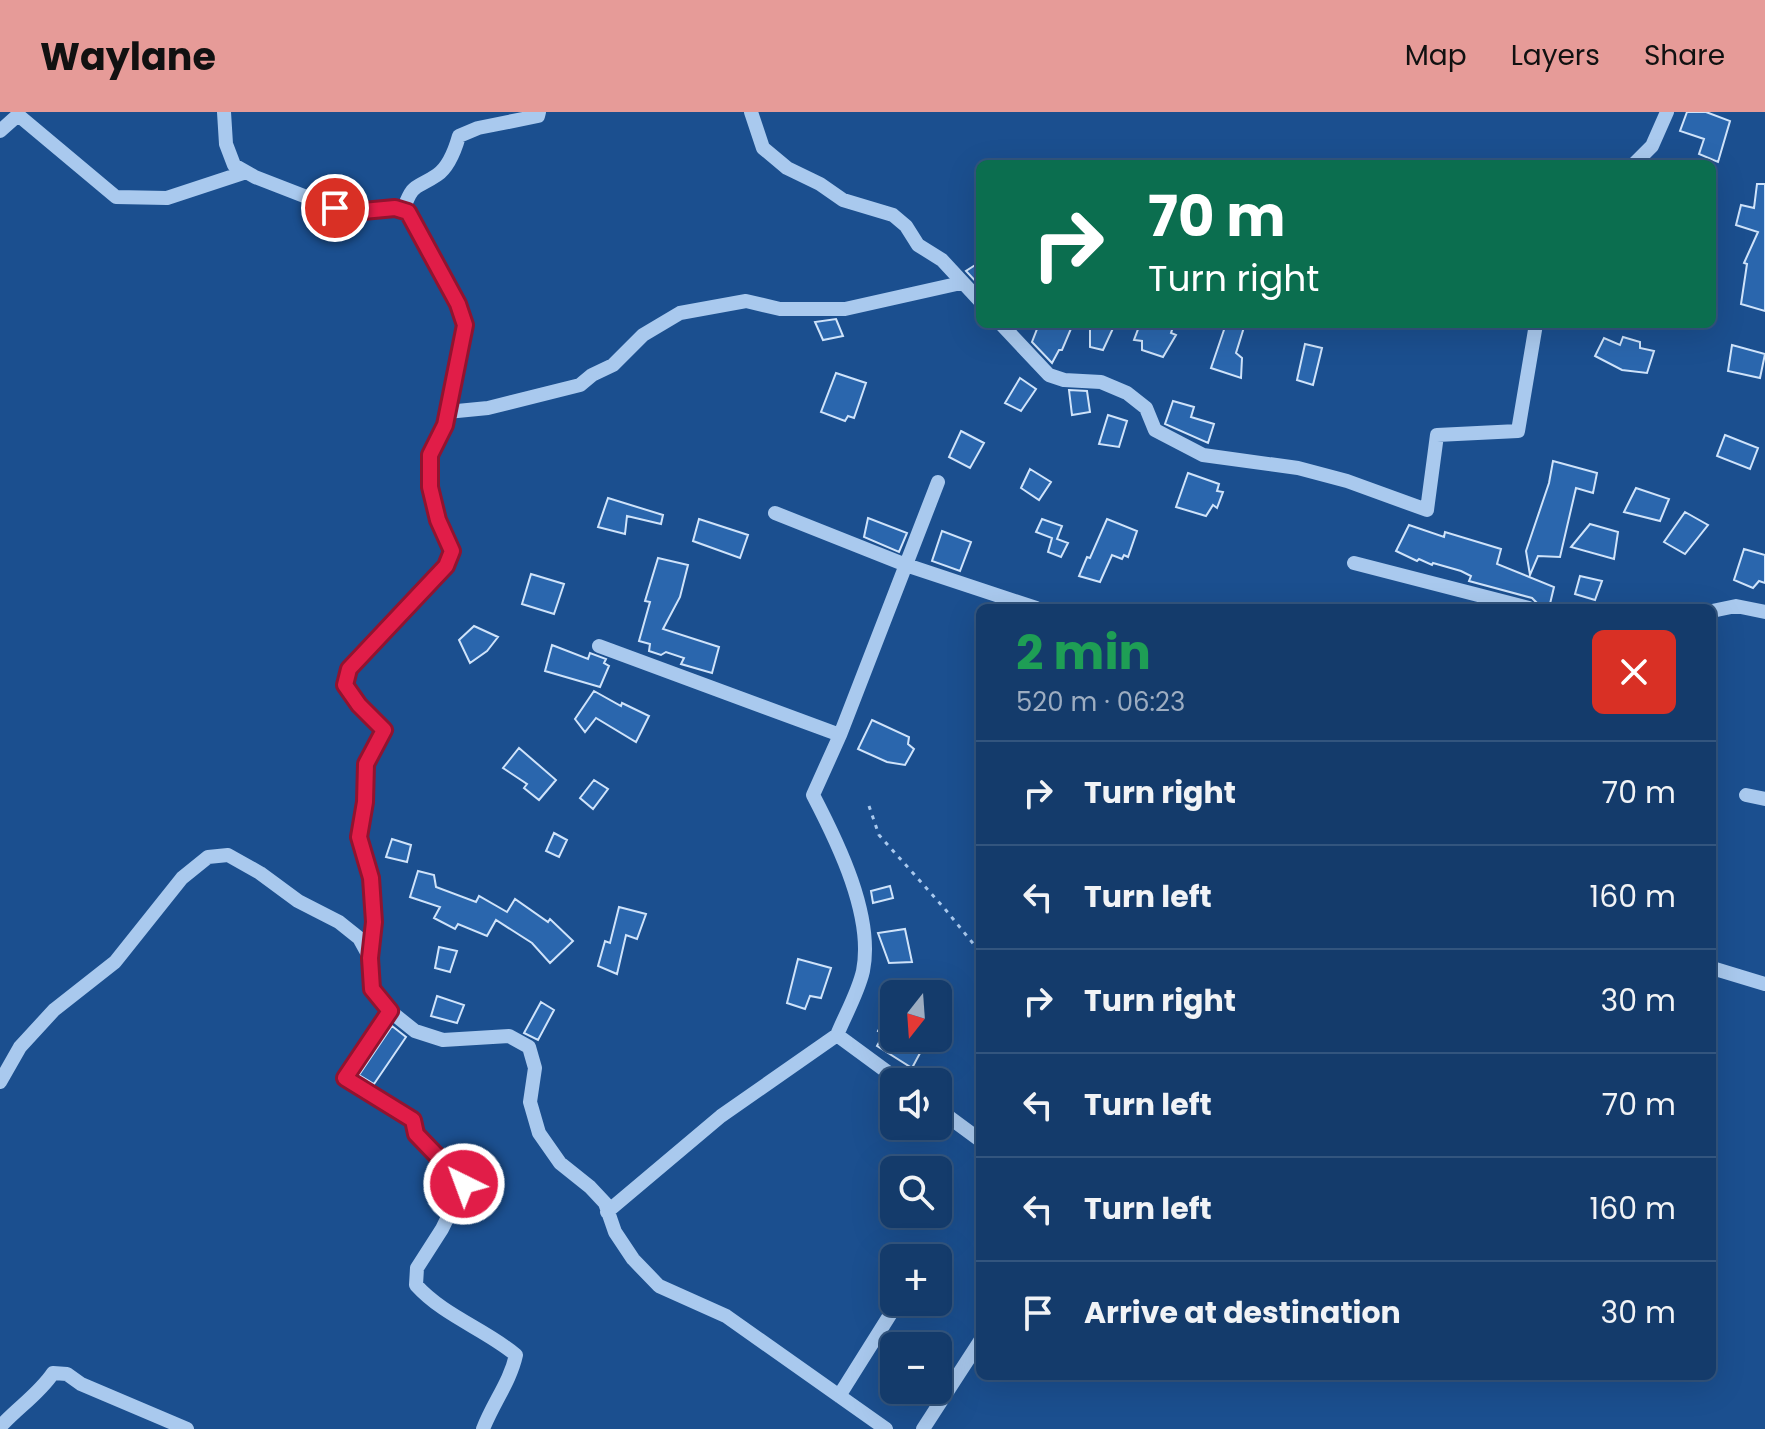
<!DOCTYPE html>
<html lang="en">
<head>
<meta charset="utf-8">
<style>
  :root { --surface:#143b6b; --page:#214673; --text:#f1f3f6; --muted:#9dadc1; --line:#33557e; --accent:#e69b98 }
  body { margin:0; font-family:Poppins,sans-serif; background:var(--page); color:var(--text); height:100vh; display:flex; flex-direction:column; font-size:30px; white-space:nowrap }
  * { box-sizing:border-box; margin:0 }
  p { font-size:26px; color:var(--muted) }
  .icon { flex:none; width:44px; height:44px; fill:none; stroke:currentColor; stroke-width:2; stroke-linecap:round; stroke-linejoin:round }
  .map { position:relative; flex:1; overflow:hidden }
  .side { position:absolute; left:976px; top:492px; width:740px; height:776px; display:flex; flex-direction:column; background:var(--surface); border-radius:12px; box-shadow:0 8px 32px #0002,0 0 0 2px var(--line) }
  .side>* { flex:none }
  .banner { position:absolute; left:976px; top:48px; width:740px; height:168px; border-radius:12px; box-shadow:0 8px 32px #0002,0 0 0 2px var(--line); background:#0b6e4f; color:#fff; overflow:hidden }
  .needle { width:52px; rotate:197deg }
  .fabs { position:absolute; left:880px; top:868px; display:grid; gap:16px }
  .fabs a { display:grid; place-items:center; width:72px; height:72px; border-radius:12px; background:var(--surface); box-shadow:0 8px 32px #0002,0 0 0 2px var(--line); font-size:40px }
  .pin { position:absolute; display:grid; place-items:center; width:68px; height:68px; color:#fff; margin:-34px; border:4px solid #fff; border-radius:50%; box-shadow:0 2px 8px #0007 }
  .me { position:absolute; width:88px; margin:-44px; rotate:318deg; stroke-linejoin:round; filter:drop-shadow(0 0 6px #0008) }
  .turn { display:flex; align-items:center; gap:28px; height:168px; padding:0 40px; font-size:36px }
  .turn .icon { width:104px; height:104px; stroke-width:2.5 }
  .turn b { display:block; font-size:56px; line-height:68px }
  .round { display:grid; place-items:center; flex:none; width:84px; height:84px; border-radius:12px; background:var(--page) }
  .head { display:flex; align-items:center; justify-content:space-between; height:136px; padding:0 40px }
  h1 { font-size:48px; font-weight:700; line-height:60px; color:#1e9e55 }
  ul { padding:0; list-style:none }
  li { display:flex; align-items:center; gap:24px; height:104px; padding:0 40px; border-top:2px solid var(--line) }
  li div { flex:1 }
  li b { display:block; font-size:30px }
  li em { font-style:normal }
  header { display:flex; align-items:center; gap:48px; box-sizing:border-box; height:112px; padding:0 40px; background:var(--accent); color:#111 }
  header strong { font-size:38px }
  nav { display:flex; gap:44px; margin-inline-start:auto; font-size:28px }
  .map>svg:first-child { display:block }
</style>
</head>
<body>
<header>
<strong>Waylane</strong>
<nav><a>Map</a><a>Layers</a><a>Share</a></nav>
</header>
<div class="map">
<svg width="1765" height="1317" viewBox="0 0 1765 1317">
  <rect width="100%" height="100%" fill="#1b4f8f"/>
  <path fill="#2a66ad" stroke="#cfe3fa" stroke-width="2" d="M1687,0H1706L1730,9L1718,50L1699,42L1704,27L1680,19Z
    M1757,72H1765V199L1741,192L1747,152L1744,151L1758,120L1736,113L1741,93L1754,96Z
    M980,150V174L966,159Z
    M836,207L843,224L823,228L815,210Z
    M1039,212H1073L1062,238H1059L1052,251L1032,230Z
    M1090,212H1115L1103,238L1090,235Z
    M1140,212H1174L1171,221L1176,223L1163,245L1142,238V229L1134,228Z
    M1226,212H1245L1236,241L1242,246L1241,266L1211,256Z
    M1623,225L1640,230V236L1654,239L1647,261L1622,258L1595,244L1604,226L1620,233Z
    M1305,232L1322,236L1313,273L1297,268Z
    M1732,233L1765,242L1760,266L1728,259Z
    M836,261L866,271L854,306L848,304L845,309L821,300Z
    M1020,266L1036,277L1021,299L1005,291Z
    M1069,278L1087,279L1090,300L1072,303Z
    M1173,289L1194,295L1191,305L1214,312L1208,331L1165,312Z
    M1108,303L1127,309L1119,335L1099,332Z
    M961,319L984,331L970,356L949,345Z
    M1725,323L1758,336L1750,357L1717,344Z
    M1553,349L1597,361L1593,381L1576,376L1560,445L1538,444L1530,463L1526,439L1549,371Z
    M1030,357L1051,370L1039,388L1021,376Z
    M1188,361L1219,372L1217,379L1223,380L1217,396L1213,393L1206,404L1176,395Z
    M1636,376L1669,387L1660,409L1624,400Z
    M608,386L663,403L661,412L627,404L625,422L598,415Z
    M1685,400L1708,413L1685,442L1664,430Z
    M868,406L907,421L899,440L864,425Z
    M699,407L748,423L740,446L693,429Z
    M1042,407L1062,414L1057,427L1068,431L1061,445L1048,440L1052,426L1036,420Z
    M1107,407L1137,419L1128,445L1124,443L1122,447L1112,443L1100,470L1079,464L1087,445L1090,446Z
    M1590,412L1618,420L1614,447L1571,435Z
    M1409,413L1444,425L1445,420L1501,437L1497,452L1554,475L1549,496L1539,493L1532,486L1469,469L1471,464L1461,459L1433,451L1432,453L1419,447L1417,449L1396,439Z
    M942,419L971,430L960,459L932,449Z
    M1744,437L1765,443V471L1759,469L1753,476L1734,468Z
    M658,446L688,453L680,485L663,517L719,535L712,561L681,552L684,546L666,540L661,543L649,539L650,532L639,529L650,490L645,489Z
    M531,462L564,472L554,502L522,492Z
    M1580,464L1602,469L1595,488L1575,482Z
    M474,514L498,525L487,539L470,551L459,528Z
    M552,533L588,547L590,541L606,547L604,551L609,554L600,575L545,559Z
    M594,579L621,594L622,591L649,604L636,630L596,606L585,620L575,607Z
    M872,608L909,625L908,632L914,637L905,653L887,650L858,637Z
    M519,636L556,668L539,688L524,676L527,672L503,656Z
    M594,668L608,677L593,697L580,686Z
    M554,721L567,728L559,745L546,739Z
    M392,727L411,733L407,750L386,745Z
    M418,759L434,763L436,775L476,790L479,784L507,800L515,787L548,810L550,807L573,829L550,851L532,831L496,808L487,824L458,812L455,817L434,806L440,795L410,785Z
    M890,774L893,786L873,791L871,779Z
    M619,795L646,802L637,827L626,823L617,862L598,854L605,829L610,831Z
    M905,817L912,850L889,851L878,821Z
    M439,835L457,839L450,860L435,856Z
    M798,847L831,856L821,886L810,884L805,897L787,891Z
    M437,884L464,893L457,911L431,904Z
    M541,890L554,898L538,928L524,921Z
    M894,905V926H919L926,930L912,956L877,934L884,922L878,919L884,908L890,912Z
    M392,914L406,925L374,972L359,963Z"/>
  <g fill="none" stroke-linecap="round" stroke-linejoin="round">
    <path stroke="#a9c9ee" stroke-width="3" stroke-dasharray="4 6" stroke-linecap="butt" d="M869,694L879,723L945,797L980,840"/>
    <path stroke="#a9c9ee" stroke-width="14" d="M224,0L226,32L234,53L255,65L335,96L363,99L395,96L408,100L458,192L465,213L445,313L430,343V375L438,408L452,439L446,454L349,557L345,573L359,593L384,618L366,652L365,690L359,725L371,766L374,810L370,846
      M751,0L763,36L787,56L820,72L843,88L893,103L906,114L918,133L942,148L980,189
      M0,19L18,3L116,85L167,86L246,60
      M1634,52L1652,34L1667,0
      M403,98C414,69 415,78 437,63C449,55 455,38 459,24L478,16L538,4L539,0
      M1001,212L1049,263L1064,268L1101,270L1127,281L1146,296L1155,318L1203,343L1298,356L1347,369L1427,398L1437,323L1518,319L1536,212
      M447,300L488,296L580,273L592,263L613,253L643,223L680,201L746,189L780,197H845L961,171
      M775,401L906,453L1036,496
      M1354,451L1529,496
      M1712,499L1736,494L1765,500
      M599,534L840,623L938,370
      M1746,683L1765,687
      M1712,856L1765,872
      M390,899L345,966L413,1008L416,1022L464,1072L442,1117L417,1156L416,1173C444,1204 485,1217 516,1243C510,1270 493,1291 483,1317
      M837,923C845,903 858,881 863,859C874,804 838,731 813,683L840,623
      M0,970L20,935L54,898L115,850L182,766L208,745L228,743L260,761L298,789L339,810L359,826L370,846L372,877L390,899L415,919L443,928L509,924L529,935L535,956L530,990L539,1021L560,1051L590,1075L605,1091L615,1120L633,1147L659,1174L726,1204L886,1317
      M938,997L980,1028
      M607,1100L721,1004L837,923L901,970
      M839,1284L898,1190
      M0,1315C17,1296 39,1282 53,1261L67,1262L81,1272L187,1317
      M923,1317L980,1229"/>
  </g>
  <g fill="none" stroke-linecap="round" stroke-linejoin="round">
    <g stroke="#92132f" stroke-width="20">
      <path id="route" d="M335,96L363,99L395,96L408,100L458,192L465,213L445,313L430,343V375L438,408L452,439L446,454L349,557L345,573L359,593L384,618L366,652L365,690L359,725L371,766L374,810L370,846L372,877L390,899L345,966L413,1008L416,1022L464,1072"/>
    </g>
    <use href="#route" stroke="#e11d48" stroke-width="14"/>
  </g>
</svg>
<div class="fabs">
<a><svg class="needle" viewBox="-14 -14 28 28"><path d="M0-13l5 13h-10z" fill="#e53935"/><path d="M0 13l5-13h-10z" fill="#9dadc1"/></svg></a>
<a><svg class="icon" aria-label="sound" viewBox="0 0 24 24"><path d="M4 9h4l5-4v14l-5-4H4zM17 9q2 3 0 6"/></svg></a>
<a><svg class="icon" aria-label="search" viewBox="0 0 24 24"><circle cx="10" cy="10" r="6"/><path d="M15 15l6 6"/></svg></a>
<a>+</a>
<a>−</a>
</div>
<div class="pin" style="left:335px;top:96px;background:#d93025"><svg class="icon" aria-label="arrive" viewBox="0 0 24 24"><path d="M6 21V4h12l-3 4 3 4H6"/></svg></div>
<svg class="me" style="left:464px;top:1072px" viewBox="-20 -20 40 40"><circle r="17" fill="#e11d48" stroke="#fff" stroke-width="3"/><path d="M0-11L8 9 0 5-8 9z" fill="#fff"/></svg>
<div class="banner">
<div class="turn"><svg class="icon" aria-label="right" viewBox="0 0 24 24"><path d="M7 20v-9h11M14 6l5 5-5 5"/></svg><div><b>70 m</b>Turn right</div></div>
</div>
<section class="side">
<div class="head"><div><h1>2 min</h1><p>520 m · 06:23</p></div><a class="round" style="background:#d93025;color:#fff"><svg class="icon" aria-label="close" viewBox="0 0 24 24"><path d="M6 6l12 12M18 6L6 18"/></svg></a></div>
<ul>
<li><svg class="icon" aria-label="right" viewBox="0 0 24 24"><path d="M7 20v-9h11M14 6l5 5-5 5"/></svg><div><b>Turn right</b></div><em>70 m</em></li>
<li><svg class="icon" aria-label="left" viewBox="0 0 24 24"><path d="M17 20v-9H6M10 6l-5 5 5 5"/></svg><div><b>Turn left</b></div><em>160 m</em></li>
<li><svg class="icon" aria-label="right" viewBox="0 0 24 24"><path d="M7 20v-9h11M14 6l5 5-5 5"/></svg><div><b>Turn right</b></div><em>30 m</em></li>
<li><svg class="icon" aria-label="left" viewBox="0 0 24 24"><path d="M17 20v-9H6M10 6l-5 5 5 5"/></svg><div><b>Turn left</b></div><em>70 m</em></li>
<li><svg class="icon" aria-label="left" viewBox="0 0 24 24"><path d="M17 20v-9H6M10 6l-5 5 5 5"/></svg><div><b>Turn left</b></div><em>160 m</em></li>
<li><svg class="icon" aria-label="arrive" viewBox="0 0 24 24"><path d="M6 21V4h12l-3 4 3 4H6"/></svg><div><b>Arrive at destination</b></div><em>30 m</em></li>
</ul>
</section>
</div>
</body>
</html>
